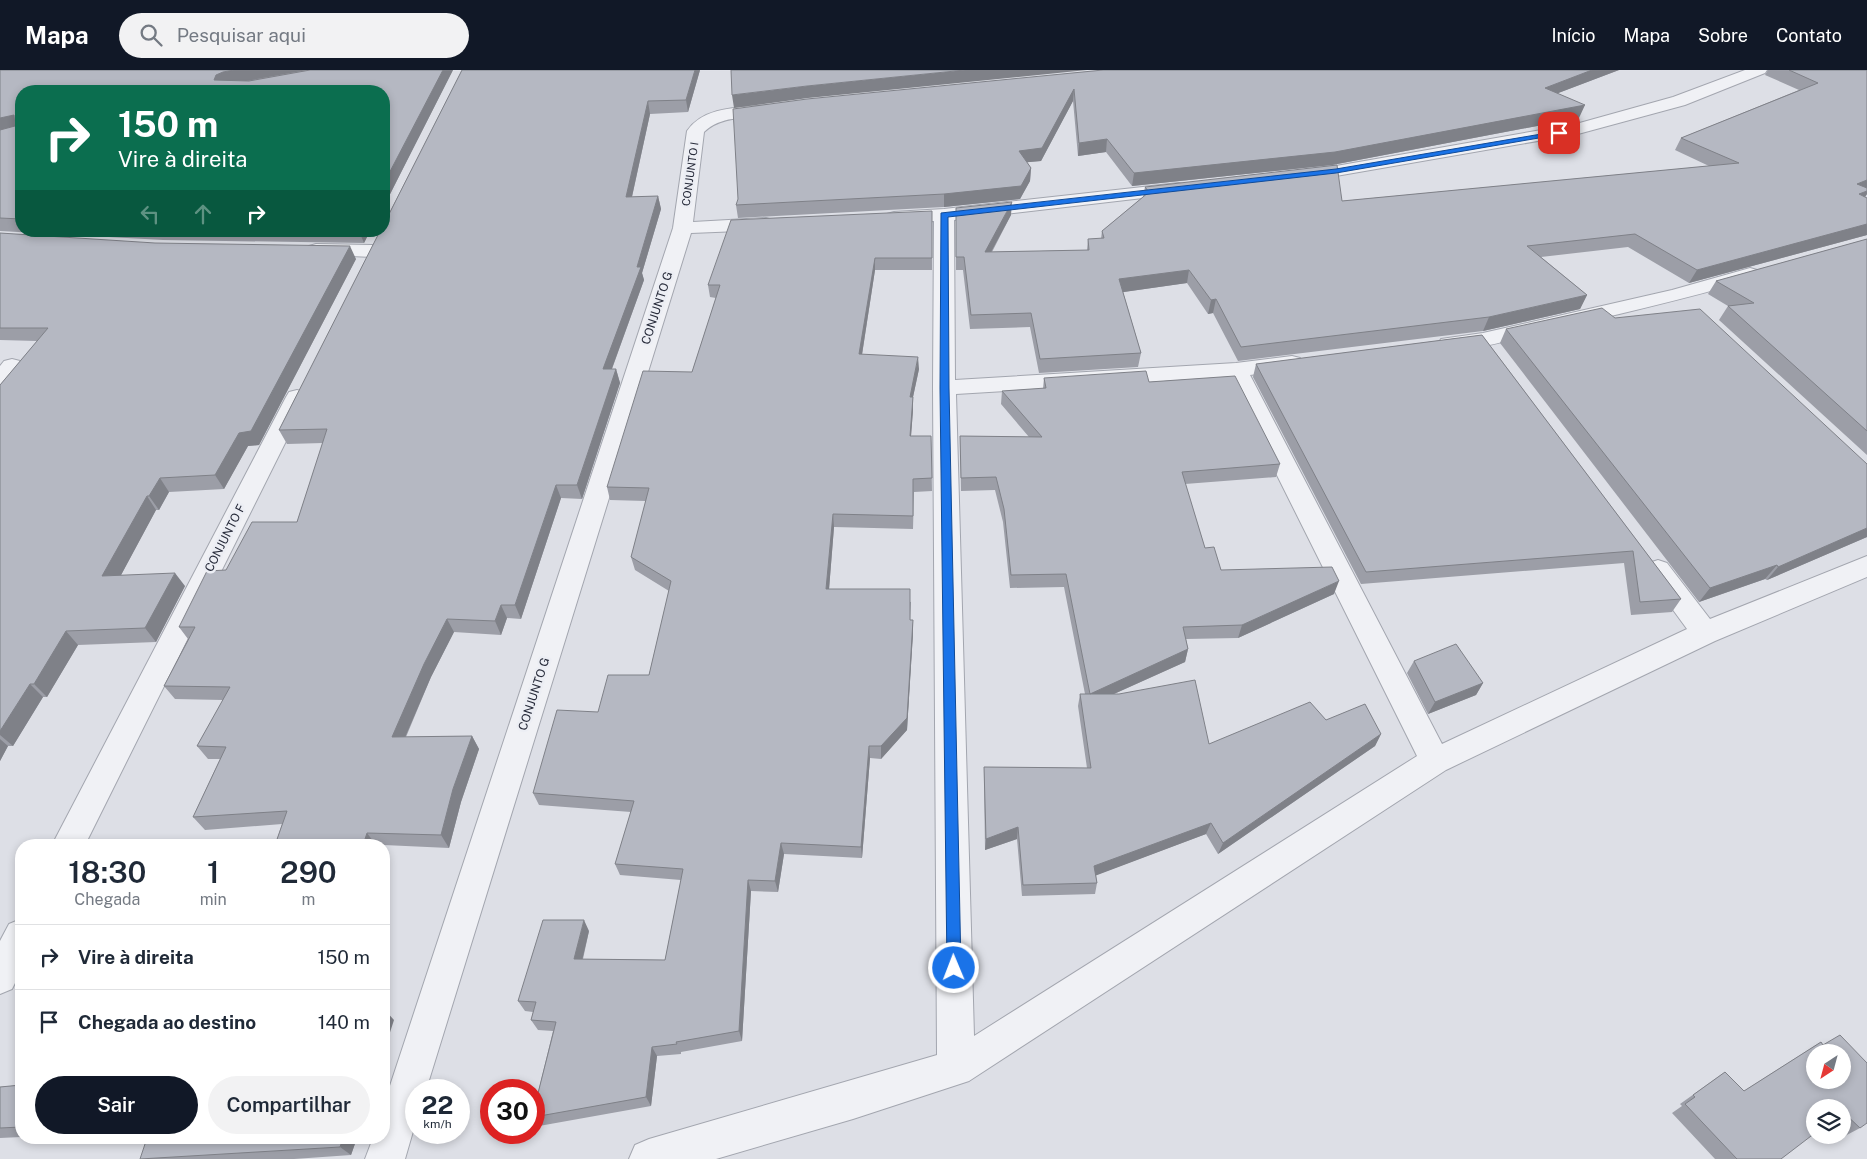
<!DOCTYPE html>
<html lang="pt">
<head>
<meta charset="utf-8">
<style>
  :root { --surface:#fff; --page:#f2f2f3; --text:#1f2937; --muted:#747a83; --line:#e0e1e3; --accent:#111827 }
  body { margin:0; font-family:"Public Sans",sans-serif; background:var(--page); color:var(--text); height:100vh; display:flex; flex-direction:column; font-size:19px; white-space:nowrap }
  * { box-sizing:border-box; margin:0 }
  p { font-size:16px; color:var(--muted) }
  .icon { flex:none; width:28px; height:28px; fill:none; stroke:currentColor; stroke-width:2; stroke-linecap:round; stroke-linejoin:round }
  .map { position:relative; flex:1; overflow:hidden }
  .drawer { position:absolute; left:15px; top:769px; width:375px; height:305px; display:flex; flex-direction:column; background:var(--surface); border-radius:20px; box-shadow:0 2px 8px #0003 }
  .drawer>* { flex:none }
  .top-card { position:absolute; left:15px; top:15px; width:375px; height:152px; border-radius:20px; box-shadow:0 2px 8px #0003; background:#0b6e4f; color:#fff; overflow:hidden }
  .needle { width:32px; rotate:216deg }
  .controls { position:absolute; left:1806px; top:974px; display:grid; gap:10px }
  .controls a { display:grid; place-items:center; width:45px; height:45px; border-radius:50%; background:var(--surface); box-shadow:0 2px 8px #0003; font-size:25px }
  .speed { position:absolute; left:405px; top:1009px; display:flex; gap:10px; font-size:25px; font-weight:700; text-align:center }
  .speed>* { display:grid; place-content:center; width:65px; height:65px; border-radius:50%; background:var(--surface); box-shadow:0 2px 8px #0003; line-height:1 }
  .speed small { font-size:12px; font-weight:400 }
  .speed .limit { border:8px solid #d22; background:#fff; color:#111 }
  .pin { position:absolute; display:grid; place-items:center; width:42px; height:42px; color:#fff; margin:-21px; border-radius:10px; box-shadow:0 2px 8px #0006 }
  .me { position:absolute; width:55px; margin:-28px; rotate:359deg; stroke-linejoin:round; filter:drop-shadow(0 0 4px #0008) }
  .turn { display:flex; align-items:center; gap:18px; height:105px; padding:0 20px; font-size:22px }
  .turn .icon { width:65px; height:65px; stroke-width:2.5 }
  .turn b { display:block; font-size:35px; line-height:42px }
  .lanes { display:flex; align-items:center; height:48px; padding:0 20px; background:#0003; justify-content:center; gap:25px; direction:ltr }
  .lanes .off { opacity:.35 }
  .eta { display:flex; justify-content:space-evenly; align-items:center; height:85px; text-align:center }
  .eta b { font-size:30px; font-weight:600; line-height:35px }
  .action { display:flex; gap:10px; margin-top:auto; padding:10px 20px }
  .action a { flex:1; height:58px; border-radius:30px; background:var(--accent); color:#fff; font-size:20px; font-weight:600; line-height:58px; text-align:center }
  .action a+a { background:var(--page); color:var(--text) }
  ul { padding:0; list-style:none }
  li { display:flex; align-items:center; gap:15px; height:65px; padding:0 20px; border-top:1px solid var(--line) }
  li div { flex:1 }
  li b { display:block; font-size:19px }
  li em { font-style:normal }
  header { display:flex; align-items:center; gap:30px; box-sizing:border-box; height:70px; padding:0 25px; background:var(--accent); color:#fff }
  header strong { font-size:24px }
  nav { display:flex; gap:28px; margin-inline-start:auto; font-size:18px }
  .search { width:350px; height:45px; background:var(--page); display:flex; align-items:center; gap:12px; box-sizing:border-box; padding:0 18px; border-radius:28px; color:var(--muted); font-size:19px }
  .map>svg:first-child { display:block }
</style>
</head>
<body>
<header>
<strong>Mapa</strong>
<div class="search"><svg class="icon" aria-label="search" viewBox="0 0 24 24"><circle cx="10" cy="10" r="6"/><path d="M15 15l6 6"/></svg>Pesquisar aqui</div>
<nav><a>Início</a><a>Mapa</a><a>Sobre</a><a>Contato</a></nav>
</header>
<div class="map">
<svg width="1867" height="1089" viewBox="0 0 1867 1089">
  <rect width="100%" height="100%" fill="#dddfe6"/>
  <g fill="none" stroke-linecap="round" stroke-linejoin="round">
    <g stroke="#a3a6af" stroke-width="2">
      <path id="street" d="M1745,0H1767L1765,3L1685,35L1578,64L1336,106L1302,110L1296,109L1293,105L1296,101L1336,96L1576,54L1673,27Z
        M770,35L776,36L778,40L776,44C752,50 724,43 704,62L693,152L766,148L773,150L776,154L773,158L766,160L691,163L426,1020H416V1051L405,1089H365L373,1068H384V1034L673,158L687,61C705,35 742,38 770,35Z
        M1179,113L1186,115L1188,119L1186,123L954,150L955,310L1236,293L1292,286L1300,288L1303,293L1300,298L1250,305L1442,674L1687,559L1649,507L1645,500L1649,493L1658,490L1667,493L1710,549L1867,486V507L1715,571L1446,700L969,1011L853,1049L716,1089H629L635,1075L649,1069L937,985L933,318L934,151L894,154L887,152L884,148L887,144L894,142L944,139ZM1228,307L1417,686L974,966L956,324Z
        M316,174L372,175L379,177L382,181L379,185L372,187L309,184L306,180L309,176Z
        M1750,198L1757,200L1760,204L1757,208C1682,230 1607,247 1531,265C1508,270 1463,284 1441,279L1438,274L1441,269L1483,263L1672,220Z
        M12,289L20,291L23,296L8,315L0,317V296L4,291Z
        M297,320L305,322L308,327L85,775H52L286,327L289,322Z
        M21,849V901L12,919L0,924V871L9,854Z"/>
    </g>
    <use href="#street" fill="#f0f1f5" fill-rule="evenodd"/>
  </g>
  <path fill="#9c9ea7" d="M0,0H453L384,136L21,21V161H370L364,173L163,170L0,161Z
    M462,0H700L688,42L650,44L632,127L658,126L661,139L642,203L644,210L612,299H616L620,313L582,429L561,428L521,549L507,548L501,565L454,562L431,607L406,667L472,666L479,679L461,732L449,778L384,775H275L282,754L205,760L193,747L220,689H208L197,676L223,630L175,629L164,616L188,569L179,557L226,500L297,452L323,373L287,374L279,360Z
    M1103,0H1619L1558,23L1579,48L1332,95L1132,116L1106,82L1078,86L1073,31L1041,91L1027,92L1031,98L1030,111L1020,129L944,137L738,148L736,135Z
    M1768,0H1867V124L1865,127L1867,128V165L1689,213L1628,177L1541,187L1587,225L1580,239L1483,261L1238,291L1213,243L1208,244L1187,213L1123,222L1141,283L1138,297L1039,303L1030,257L970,259L963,200H956V138L1011,145L992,182L1087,180L1088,169H1101L1102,161L1143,127L1145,117L1342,131L1709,96L1675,80L1681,68L1799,20L1765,5Z
    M932,141V200H875L862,285L919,299L913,327V340L911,366H931L932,421L914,422L913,459L834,457L829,519L911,532L910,550L913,563L907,660L881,689L870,688L862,788L784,784L778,822L751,821L742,971L681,982V984L657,986L651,1036L539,1056L534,1050V1039L553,961L538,960L531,950L533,942L525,941L518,931L589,861L583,889L665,890L681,810L620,805L615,794L631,742L539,735L533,723L598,642L649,605L669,521L635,500L631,487L646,431L610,430L607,417L692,302L716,228L710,227L708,215Z
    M0,163L356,189L259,375L248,376L224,419L169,422L159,440H156L121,505L185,516L156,572L78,575L47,627H43L13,676H8L0,691V315L37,271L0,270Z
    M1867,169V385L1719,250L1728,236L1708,224L1716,211Z
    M1615,248L1867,394V467L1767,510L1765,509L1699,532L1500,273L1506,259Z
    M1482,265L1681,529L1672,542L1631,545L1624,493L1361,514L1253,307L1256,294Z
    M1044,308L1149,312L1280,394L1276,407L1185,414L1205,478L1221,500L1334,524L1238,568L1186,569L1188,579L1185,592L1114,624L1209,674L1326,650L1381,664L1375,676L1218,784L1206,764L1096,805L1097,813L1095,824L1022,826L1017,769L985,780L984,709V697L1087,698L1078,636L1080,624H1085L1064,517L1010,518L1003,452L995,420L961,421L960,366L1029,367L1001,334L1002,321L1043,319Z
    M1414,591L1483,613L1476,625L1428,644L1407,603Z
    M1821,972L1860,1058L1843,1067L1842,1065V1038L1781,1089H1715L1672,1043L1682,1036L1680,1034L1725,1002L1744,1021Z
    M21,1015V1067L0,1068V1017Z
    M357,1068L351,1085L294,1089H140Z"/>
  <path fill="#7f8188" d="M234,0H307L229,14L214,10L216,5L223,2Z
    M443,0H453L384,136V113Z
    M695,0H700L688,42L686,30Z
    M965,0H1087L808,28L734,38L732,25L807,16Z
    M1592,0H1619L1540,30L1545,18Z
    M1074,19L1073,31L1041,91L1019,93V81Z
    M648,31L650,44L629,140L626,127Z
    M1585,35L1579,48L1332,95L1132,116L1134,103Z
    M14,45L21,56L0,62V48Z
    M1107,69L1106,82L1078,86L1079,73Z
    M1031,98L1030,111L1020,129L944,137V124Z
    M1867,110V120L1857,114Z
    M1867,121V124L1861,133L1859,124Z
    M658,126L661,139L642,203L644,210L607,312L603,299L637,197Z
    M1012,132L1011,145L984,195L985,182Z
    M1867,154V165L1689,213L1697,200Z
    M359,161H370L364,173Z
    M350,176L356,189L259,375L248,376L224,419L215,405L239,363Z
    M875,188V200L860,297L859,284Z
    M1189,200L1187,213L1117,223L1119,209Z
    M1587,225L1580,239L1483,261L1489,247Z
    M1216,229L1213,243L1208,244L1211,230Z
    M918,287L919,299L913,327V340L910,379V327Z
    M616,299L620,313L582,429L577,415Z
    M160,408L169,422L159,440L149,426Z
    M556,415L561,428L521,549L515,535Z
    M147,426L156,440L113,520L102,506Z
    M833,444L834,457L828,532L826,519Z
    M1867,458V467L1767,510L1778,497Z
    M1777,495L1765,509L1699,532L1710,518Z
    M175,503L185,516L156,572L145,558Z
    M1339,511L1334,524L1238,568L1242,555Z
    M501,535L507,548L501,565L495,551Z
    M447,549L454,562L431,607L400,679L392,667L424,594Z
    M913,550V563L907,660L881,689V676Z
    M66,561L78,575L47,627L34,614Z
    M1188,579L1185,592L1087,636L1090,624Z
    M1483,613L1476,625L1428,644L1435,632Z
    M30,614L43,627L13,676L0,665V661Z
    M1381,664L1375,676L1218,784L1223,773Z
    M472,666L479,679L461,732L449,778L441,765L453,719Z
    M0,669L8,676L0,691Z
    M869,676L870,688L862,788L861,777Z
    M1211,753L1206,764L1092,807L1094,796Z
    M1018,757L1017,769L985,780L986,769Z
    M367,763L376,775H363Z
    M781,773L784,784L778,822L775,811Z
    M748,810L751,821L742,971L739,961Z
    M584,850L589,861L580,899L574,889Z
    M384,886L390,894L384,916Z
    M384,939L394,950L384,981Z
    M652,977L657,986L651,1036L646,1027Z
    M343,1068H357L351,1085L340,1077Z"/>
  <path fill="#b5b8c2" stroke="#7f8188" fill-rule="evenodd" d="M0,0H234L223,2L216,5L214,10L249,11L310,0H443L384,113V21H21V149L0,148V60L15,56L14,45L0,48Z
    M462,0H695L686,30L648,31L626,127L658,126L637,197H641L603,299H616L577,415H556L515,535H501L495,551L447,549L424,594L392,667L472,666L453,719L441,765L367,763L363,775H275L287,741L193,747L226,677L197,676L230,617L164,616L195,557H179L207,501L226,500L252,452H297L327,359L279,360L380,161H384V154Z
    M731,0H965L807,16L732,25Z
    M1103,0H1592L1545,18L1585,35L1335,82L1134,103L1107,69L1079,73L1074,19L1042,78L1019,81L1031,98L1021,116L944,124L736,135L738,129L733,39L807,29Z
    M1789,0H1867V110L1857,114L1867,118V121L1859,124L1867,128V154L1697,200L1635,164L1527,176L1587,225L1489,247L1241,277L1216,229L1211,230L1189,200L1119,209L1141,283L1040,289L1031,243L971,245L964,187H956V138L1012,132L985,182L1089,180L1088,169L1104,168L1102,161L1149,122L1145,117L1337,95L1342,131L1739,93L1681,68L1818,13Z
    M932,141V188H875L859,284L918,287L910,327H913L910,366H931L932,408L913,409V446L833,444L826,519H910V550H913L907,648L881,676H869L861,777L781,773L775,811L748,810L739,961L676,972L677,974L652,977L646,1027L534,1047V1039L556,952L531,950L536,932L518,931L543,850H584L574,889L665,890L683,799L615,794L634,731L533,723L557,640L598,642L608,605H649L671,511L631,487L649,418L607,417L643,301L692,302L720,215H708L731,150Z
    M0,163L155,173L350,176L251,361L239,363L215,405L160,408L149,426H147L102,506L175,503L145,558L66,561L34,614H30L0,661V315L48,258H0Z
    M1867,169V361L1728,236L1754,233L1716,211Z
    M1602,238L1615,248L1700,239L1867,394V458L1778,497L1777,495L1710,518L1506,259Z
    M1482,265L1681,529L1640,532L1633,481L1366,502L1256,294Z
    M1146,301L1149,312L1235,306L1280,394L1182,402L1205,478L1214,477L1221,500L1332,497L1339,511L1242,555L1183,557L1188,579L1090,624L1066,504L1011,505L1004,439L996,407L961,408L960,366L1042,367L1002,321L1046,318L1044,308Z
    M1456,574L1483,613L1435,632L1414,591Z
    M1195,610L1209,674L1310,632L1326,650L1365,634L1381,664L1223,773L1211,753L1094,796L1097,813L1023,815L1018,757L986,769L984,697L1091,698L1080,624H1119Z
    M1840,965L1867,993V1053L1860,1058L1842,1041V1038H1815V1063L1781,1089H1737L1685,1034L1695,1027L1693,1025L1725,1002L1744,1021L1821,972L1823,975ZM1815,982H1842V1010H1815Z
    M21,1015V1057L0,1058V1017Z
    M147,1068H343L340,1077L140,1089Z"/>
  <path fill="#1a73e8" stroke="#114b97" d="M1559,61H1562V64L1336,103L948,147L949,318L961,898L959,903L954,905L949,903L947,898L940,318L941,143L1336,99Z"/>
  <g text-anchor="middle" stroke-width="5" stroke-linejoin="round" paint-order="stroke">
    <g font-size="11" fill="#282c3b" stroke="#eceef4">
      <text transform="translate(690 104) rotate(-82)" y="4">CONJUNTO I</text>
    </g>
    <g font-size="12" fill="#282c3b" stroke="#eceef4">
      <text transform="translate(657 238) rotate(-72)" y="4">CONJUNTO G</text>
      <text transform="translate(225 468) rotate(-63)" y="4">CONJUNTO F</text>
      <text transform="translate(534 624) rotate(-72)" y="4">CONJUNTO G</text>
    </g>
  </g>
</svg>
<div class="controls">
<a><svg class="needle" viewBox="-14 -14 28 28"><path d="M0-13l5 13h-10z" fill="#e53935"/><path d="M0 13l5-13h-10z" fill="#747a83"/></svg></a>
<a><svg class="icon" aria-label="layers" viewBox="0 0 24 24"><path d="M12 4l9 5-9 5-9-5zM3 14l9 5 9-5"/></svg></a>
</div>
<div class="speed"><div>22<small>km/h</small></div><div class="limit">30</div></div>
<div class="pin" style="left:1559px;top:63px;background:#d93025"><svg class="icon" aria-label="arrive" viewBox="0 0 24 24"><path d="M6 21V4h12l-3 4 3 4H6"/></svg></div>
<svg class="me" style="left:954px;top:898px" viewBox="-20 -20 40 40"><circle r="17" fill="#1a73e8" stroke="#fff" stroke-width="3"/><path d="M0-11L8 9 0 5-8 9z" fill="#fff"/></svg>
<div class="top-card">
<div class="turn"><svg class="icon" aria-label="right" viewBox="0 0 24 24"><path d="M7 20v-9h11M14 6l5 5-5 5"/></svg><div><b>150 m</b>Vire à direita</div></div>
<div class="lanes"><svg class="icon off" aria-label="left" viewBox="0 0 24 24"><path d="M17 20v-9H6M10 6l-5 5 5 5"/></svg><svg class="icon off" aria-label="ahead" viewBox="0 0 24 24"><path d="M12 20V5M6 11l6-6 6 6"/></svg><svg class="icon" aria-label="right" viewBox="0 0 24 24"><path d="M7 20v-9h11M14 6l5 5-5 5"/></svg></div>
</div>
<section class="drawer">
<div class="eta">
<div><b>18:30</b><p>Chegada</p></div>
<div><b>1</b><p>min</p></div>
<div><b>290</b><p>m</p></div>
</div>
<ul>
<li><svg class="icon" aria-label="right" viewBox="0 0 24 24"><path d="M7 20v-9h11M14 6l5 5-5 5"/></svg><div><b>Vire à direita</b></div><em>150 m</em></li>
<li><svg class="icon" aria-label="arrive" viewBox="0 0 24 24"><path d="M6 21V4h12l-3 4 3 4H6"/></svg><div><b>Chegada ao destino</b></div><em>140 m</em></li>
</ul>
<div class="action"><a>Sair</a><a>Compartilhar</a></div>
</section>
</div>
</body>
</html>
